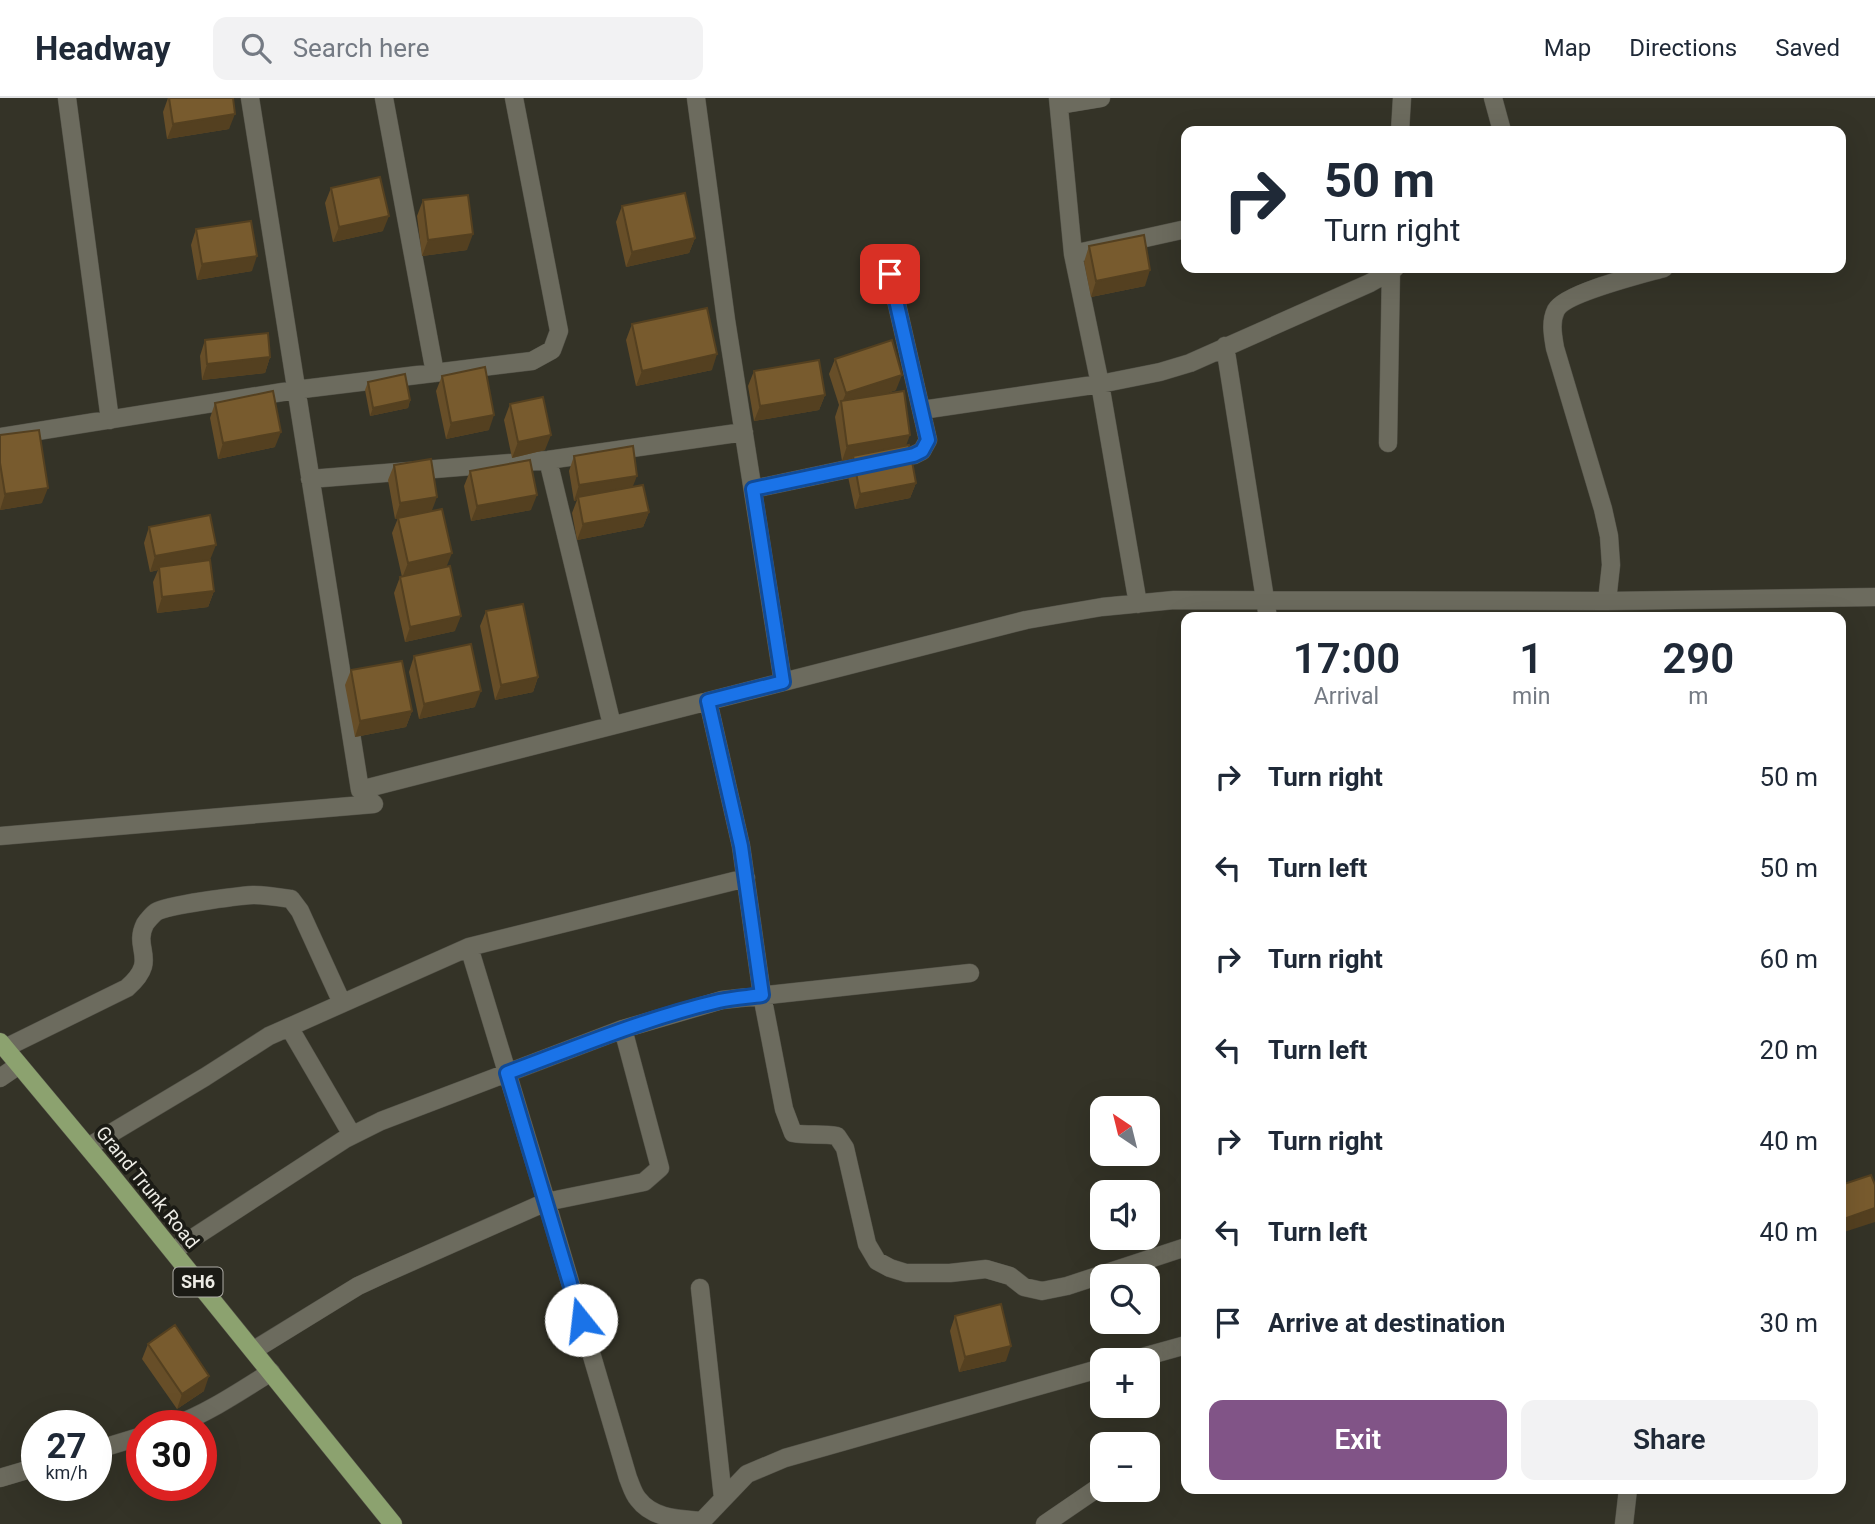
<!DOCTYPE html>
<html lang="en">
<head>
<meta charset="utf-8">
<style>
  :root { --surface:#fff; --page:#f2f2f3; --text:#1f2937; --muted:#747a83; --line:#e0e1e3; --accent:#815487 }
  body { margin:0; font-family:Roboto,sans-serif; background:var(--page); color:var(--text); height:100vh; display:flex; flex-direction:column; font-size:26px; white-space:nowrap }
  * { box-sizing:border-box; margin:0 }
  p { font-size:23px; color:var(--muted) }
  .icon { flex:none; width:38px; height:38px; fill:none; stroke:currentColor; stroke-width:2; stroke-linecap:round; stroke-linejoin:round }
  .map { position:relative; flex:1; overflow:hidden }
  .panel { position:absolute; left:1181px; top:514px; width:665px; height:882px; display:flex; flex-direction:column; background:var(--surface); border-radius:14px; box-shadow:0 7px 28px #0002 }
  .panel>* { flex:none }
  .top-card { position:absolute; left:1181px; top:28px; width:665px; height:147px; border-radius:14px; box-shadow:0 7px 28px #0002; background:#fff; color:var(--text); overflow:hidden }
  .needle { width:46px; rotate:325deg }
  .controls { position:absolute; left:1090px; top:998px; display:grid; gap:14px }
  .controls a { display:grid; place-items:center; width:70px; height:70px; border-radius:14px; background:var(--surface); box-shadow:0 7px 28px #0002; font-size:35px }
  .speed { position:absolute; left:21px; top:1312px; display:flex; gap:14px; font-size:35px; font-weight:700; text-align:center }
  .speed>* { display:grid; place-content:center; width:91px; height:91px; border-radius:50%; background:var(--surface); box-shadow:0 7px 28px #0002; line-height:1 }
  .speed small { font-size:18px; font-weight:400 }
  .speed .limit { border:10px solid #d22; background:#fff; color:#111 }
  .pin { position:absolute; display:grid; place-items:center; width:60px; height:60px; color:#fff; margin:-30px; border-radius:14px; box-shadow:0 4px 10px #0006 }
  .me { position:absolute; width:77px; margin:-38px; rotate:344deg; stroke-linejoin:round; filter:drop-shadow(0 0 5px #0008) }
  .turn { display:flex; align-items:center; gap:24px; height:147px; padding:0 28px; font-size:32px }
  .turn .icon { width:91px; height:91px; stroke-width:2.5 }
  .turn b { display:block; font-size:49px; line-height:60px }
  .eta { display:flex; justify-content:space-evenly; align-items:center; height:119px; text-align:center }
  .eta b { font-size:42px; font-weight:600; line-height:49px }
  .primary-button { display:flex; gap:14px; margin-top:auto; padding:14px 28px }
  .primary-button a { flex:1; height:80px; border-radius:14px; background:var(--accent); color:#fff; font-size:28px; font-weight:600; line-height:80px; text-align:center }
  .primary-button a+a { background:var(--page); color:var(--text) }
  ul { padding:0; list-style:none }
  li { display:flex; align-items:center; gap:21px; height:91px; padding:0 28px }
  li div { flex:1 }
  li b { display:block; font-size:26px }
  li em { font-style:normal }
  header { display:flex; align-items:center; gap:42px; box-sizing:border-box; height:98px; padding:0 35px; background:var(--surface); border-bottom:2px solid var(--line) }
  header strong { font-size:33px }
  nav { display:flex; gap:38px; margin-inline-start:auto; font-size:24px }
  .search { width:490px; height:63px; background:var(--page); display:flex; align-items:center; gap:18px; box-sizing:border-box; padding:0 24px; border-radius:14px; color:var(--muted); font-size:26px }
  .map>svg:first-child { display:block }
</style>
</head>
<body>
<header>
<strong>Headway</strong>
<div class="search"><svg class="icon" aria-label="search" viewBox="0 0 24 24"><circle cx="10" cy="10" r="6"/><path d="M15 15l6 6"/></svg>Search here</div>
<nav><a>Map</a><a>Directions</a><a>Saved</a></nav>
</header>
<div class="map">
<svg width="1875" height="1426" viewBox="0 0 1875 1426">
  <rect width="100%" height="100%" fill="#343327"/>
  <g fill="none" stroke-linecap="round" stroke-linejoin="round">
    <g stroke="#525147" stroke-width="19">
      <path id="street" d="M67,0L110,322
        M250,0L360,692
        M384,0L435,275
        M696,0L726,222L783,584
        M1058,0L1073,156L1100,286L1138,506
        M1493,0L1502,33
        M1059,7L1101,0
        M1400,33L1402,0
        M1073,156L1186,131
        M1225,248L1268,520
        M922,312L1100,286L1160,274L1190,265L1370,185L1391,173L1395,170
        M0,339L295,292L532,263L552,252L559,233L514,0
        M1388,345L1391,170
        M548,362L612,627
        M310,381L548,362L744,334
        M753,391L914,357L922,353L928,342L890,176
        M1607,503L1611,467L1609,438L1603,411L1555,250C1553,238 1550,224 1556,212C1565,195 1643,176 1664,170
        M708,603L741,748L762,897L784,1011L793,1035C808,1038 822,1035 837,1038L845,1050L867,1146L877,1163L890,1170L906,1175H950L986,1171L1010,1178L1024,1189L1042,1193L1067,1188L1186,1149
        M0,738L374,706L360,692L1026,522L1102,509L1174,502L1607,503L1875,499
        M469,849L550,1116L628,1380C631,1387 633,1395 638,1401C653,1421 679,1421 702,1423
        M289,929L352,1037
        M5,950L127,890C160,861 132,852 145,826C147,823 153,816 156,814C167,807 237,798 253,797C266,797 278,799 291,801L300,813L342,905
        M0,980L19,967
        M88,1049L205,979L269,938L469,849L746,780
        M173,1153L345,1041L381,1023L623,931L722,902L970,875
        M700,1190L723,1400
        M254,1252L358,1188L386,1175L546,1104L644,1084L660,1070L623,931
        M1132,1262L1186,1247
        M173,1328C208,1315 239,1294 271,1274
        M96,1352L142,1338
        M0,1380L37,1369
        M701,1426L702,1423L747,1376L785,1360L1102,1270
        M1045,1426L1102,1387
        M1624,1426L1628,1391"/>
    </g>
    <g stroke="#525147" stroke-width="19">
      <path id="primary" d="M0,944L111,1077L393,1426"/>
    </g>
    <use href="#street" stroke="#6c6b5e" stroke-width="18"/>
    <use href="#primary" stroke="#8ca26f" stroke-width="18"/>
  </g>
  <path fill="#674e28" d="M168,0H233L229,31L167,41L163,14Z
    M331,90L383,133L333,144L325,105Z
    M423,102L467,152L422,158L417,118Z
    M622,108L695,140L689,155L626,169L616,124Z
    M196,131L252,173L197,182L191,147Z
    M1089,148L1145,188L1091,199L1084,164Z
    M632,226L712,272L636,288L626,242Z
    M205,242L270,259L265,275L202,282L200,258Z
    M835,261L896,292L884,296L906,348L916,385L910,400L855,411L847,374L852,361L842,363L835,319L839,307L829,276Z
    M754,273L825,297L819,312L754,323L748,288Z
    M442,278L489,332L446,341L436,293Z
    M368,284L410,302L408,310L370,318L365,292Z
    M215,305L275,349L218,361L210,320Z
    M510,306L545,352L512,360L504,322Z
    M0,337L42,405L0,412Z
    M574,358L633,389L649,414L643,429L577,442L572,415L577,402L574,403L569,373Z
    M394,367L432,413L447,469L455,533L405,544L394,495L400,479H402L392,435L398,420L395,421L388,382Z
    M470,373L531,412L471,423L464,388Z
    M149,429L210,462L214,493L208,509L157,515L153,484L158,472L150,474L144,445Z
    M486,513L538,579L533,594L495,602L480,528Z
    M414,558L475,609L419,621L409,574Z
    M351,572L412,613L406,629L355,639L345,587Z
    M955,1218L1006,1263L959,1274L950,1233Z
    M148,1246L204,1293L177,1311L142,1261Z"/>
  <path fill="#544020" d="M235,16L229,31L167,41L173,26Z
    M389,118L383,133L333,144L339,129Z
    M473,136L467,152L422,158L428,142Z
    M695,140L689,155L626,169L632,154Z
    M257,158L252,173L197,182L202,166Z
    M1150,172L1145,188L1091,199L1096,183Z
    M717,256L712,272L636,288L642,273Z
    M270,259L265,275L202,282L207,266Z
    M902,277L896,292L842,310L841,307L846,295Z
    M825,297L819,312L754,323L760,308Z
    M410,302L408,310L370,318L373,310Z
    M494,317L489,332L446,341L451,325Z
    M281,334L275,349L218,361L223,345Z
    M551,337L545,352L512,360L518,344Z
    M910,337L904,353L853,358L852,361L842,363L847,348Z
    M637,378L631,393L578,399L577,402L574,403L579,387Z
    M916,385L910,400L855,411L860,396Z
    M48,390L42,405L0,412L5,396Z
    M537,397L531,412L471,423L477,408Z
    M437,399L431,415L395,421L400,405Z
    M649,414L643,429L577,442L583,426Z
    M216,447L210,462L159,469L158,472L150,474L155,458Z
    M452,455L446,470L402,480L408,465Z
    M214,493L208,509L157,515L162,499Z
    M461,518L455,533L405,544L410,529Z
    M538,579L533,594L495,602L501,587Z
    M481,593L475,609L419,621L424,606Z
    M412,613L406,629L355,639L360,623Z
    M1875,1110V1124L1841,1135V1122Z
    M1011,1248L1006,1263L959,1274L965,1259Z
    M209,1278L204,1293L177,1311L182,1296Z"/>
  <path fill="#785b2e" stroke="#544020" stroke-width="2" d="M169,0H233L235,16L173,26Z
    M380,79L389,118L339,129L331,90Z
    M685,95L695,140L632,154L622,108Z
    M468,97L473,136L428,142L423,102Z
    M251,123L257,158L202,166L196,131Z
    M1144,137L1150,172L1096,183L1089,148Z
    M707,210L717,256L642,273L632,226Z
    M268,235L270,259L207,266L205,242Z
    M892,242L902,277L846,295L835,261Z
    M819,262L825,297L760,308L754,273Z
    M485,269L494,317L451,325L442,278Z
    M405,276L410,302L373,310L368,284Z
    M273,293L281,334L223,345L215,305Z
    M904,293L910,337L847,348L841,303Z
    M543,299L551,337L518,344L510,306Z
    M39,332L48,390L5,396L0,365V337Z
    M909,347L916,385L860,396L853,358Z
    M633,348L637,378L579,387L574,358Z
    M431,361L437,399L400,405L394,367Z
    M530,362L537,397L477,408L470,373Z
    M643,387L649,414L583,426L578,399Z
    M442,411L452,455L408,465L398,420Z
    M210,417L216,447L155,458L149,429Z
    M210,462L214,493L162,499L159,469Z
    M450,468L461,518L410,529L400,479Z
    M523,506L538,579L501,587L486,513Z
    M471,546L481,593L424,606L414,558Z
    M402,563L412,613L360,623L351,572Z
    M1871,1077L1875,1087V1110L1841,1122V1087Z
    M1001,1206L1011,1248L965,1259L955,1218Z
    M175,1227L209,1278L182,1296L148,1246Z"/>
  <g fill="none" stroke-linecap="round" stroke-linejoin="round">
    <g stroke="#114b97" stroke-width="18">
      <path id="route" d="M581,1222L507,975C577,949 646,920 719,903C733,900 748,899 762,897L741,748L708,603L783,584L753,391L914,357L922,353L928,342L890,176"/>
    </g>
    <use href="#route" stroke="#1a73e8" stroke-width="12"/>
  </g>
  <g text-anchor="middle" stroke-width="7" stroke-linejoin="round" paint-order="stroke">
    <rect fill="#1b1b15" stroke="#aeada7" stroke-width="2" x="173.5" y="1169.5" width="49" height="29" rx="5"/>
    <g font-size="18" font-weight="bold" fill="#edece5">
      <text x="198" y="1190">SH6</text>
    </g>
    <g font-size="19" fill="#edece5" stroke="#1b1b15">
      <text transform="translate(148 1089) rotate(51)" y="7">Grand Trunk Road</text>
    </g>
  </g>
</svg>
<div class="controls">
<a><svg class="needle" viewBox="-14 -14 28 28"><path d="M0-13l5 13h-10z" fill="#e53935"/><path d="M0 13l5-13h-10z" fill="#747a83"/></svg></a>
<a><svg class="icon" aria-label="sound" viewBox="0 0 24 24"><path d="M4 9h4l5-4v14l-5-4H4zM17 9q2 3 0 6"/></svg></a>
<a><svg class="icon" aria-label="search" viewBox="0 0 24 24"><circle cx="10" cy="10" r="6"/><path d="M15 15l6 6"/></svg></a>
<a>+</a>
<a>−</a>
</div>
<div class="speed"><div>27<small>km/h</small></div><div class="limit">30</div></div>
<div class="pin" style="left:890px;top:176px;background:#d93025"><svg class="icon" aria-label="arrive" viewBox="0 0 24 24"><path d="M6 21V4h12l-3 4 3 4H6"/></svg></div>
<svg class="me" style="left:581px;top:1222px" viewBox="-20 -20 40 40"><circle r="19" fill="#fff"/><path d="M0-13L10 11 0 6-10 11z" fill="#1a73e8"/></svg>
<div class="top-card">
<div class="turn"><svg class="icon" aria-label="right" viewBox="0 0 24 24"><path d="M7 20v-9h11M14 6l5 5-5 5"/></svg><div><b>50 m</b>Turn right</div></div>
</div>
<section class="panel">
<div class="eta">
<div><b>17:00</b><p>Arrival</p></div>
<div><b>1</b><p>min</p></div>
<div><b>290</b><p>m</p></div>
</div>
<ul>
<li><svg class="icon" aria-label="right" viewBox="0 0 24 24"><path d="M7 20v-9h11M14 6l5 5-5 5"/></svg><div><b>Turn right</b></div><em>50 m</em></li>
<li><svg class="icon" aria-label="left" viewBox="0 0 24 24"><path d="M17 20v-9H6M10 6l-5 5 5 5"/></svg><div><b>Turn left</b></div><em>50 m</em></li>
<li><svg class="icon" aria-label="right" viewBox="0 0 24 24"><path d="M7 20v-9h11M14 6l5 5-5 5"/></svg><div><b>Turn right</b></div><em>60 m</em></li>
<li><svg class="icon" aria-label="left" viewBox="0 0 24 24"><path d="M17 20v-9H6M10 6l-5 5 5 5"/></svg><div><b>Turn left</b></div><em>20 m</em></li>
<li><svg class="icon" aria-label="right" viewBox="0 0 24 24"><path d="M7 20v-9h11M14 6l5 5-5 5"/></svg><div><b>Turn right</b></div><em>40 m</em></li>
<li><svg class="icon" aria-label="left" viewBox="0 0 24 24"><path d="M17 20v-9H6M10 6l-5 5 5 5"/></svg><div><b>Turn left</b></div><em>40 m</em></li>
<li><svg class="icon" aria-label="arrive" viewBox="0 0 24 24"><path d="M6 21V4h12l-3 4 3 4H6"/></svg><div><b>Arrive at destination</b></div><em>30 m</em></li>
</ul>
<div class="primary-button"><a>Exit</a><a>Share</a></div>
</section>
</div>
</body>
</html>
